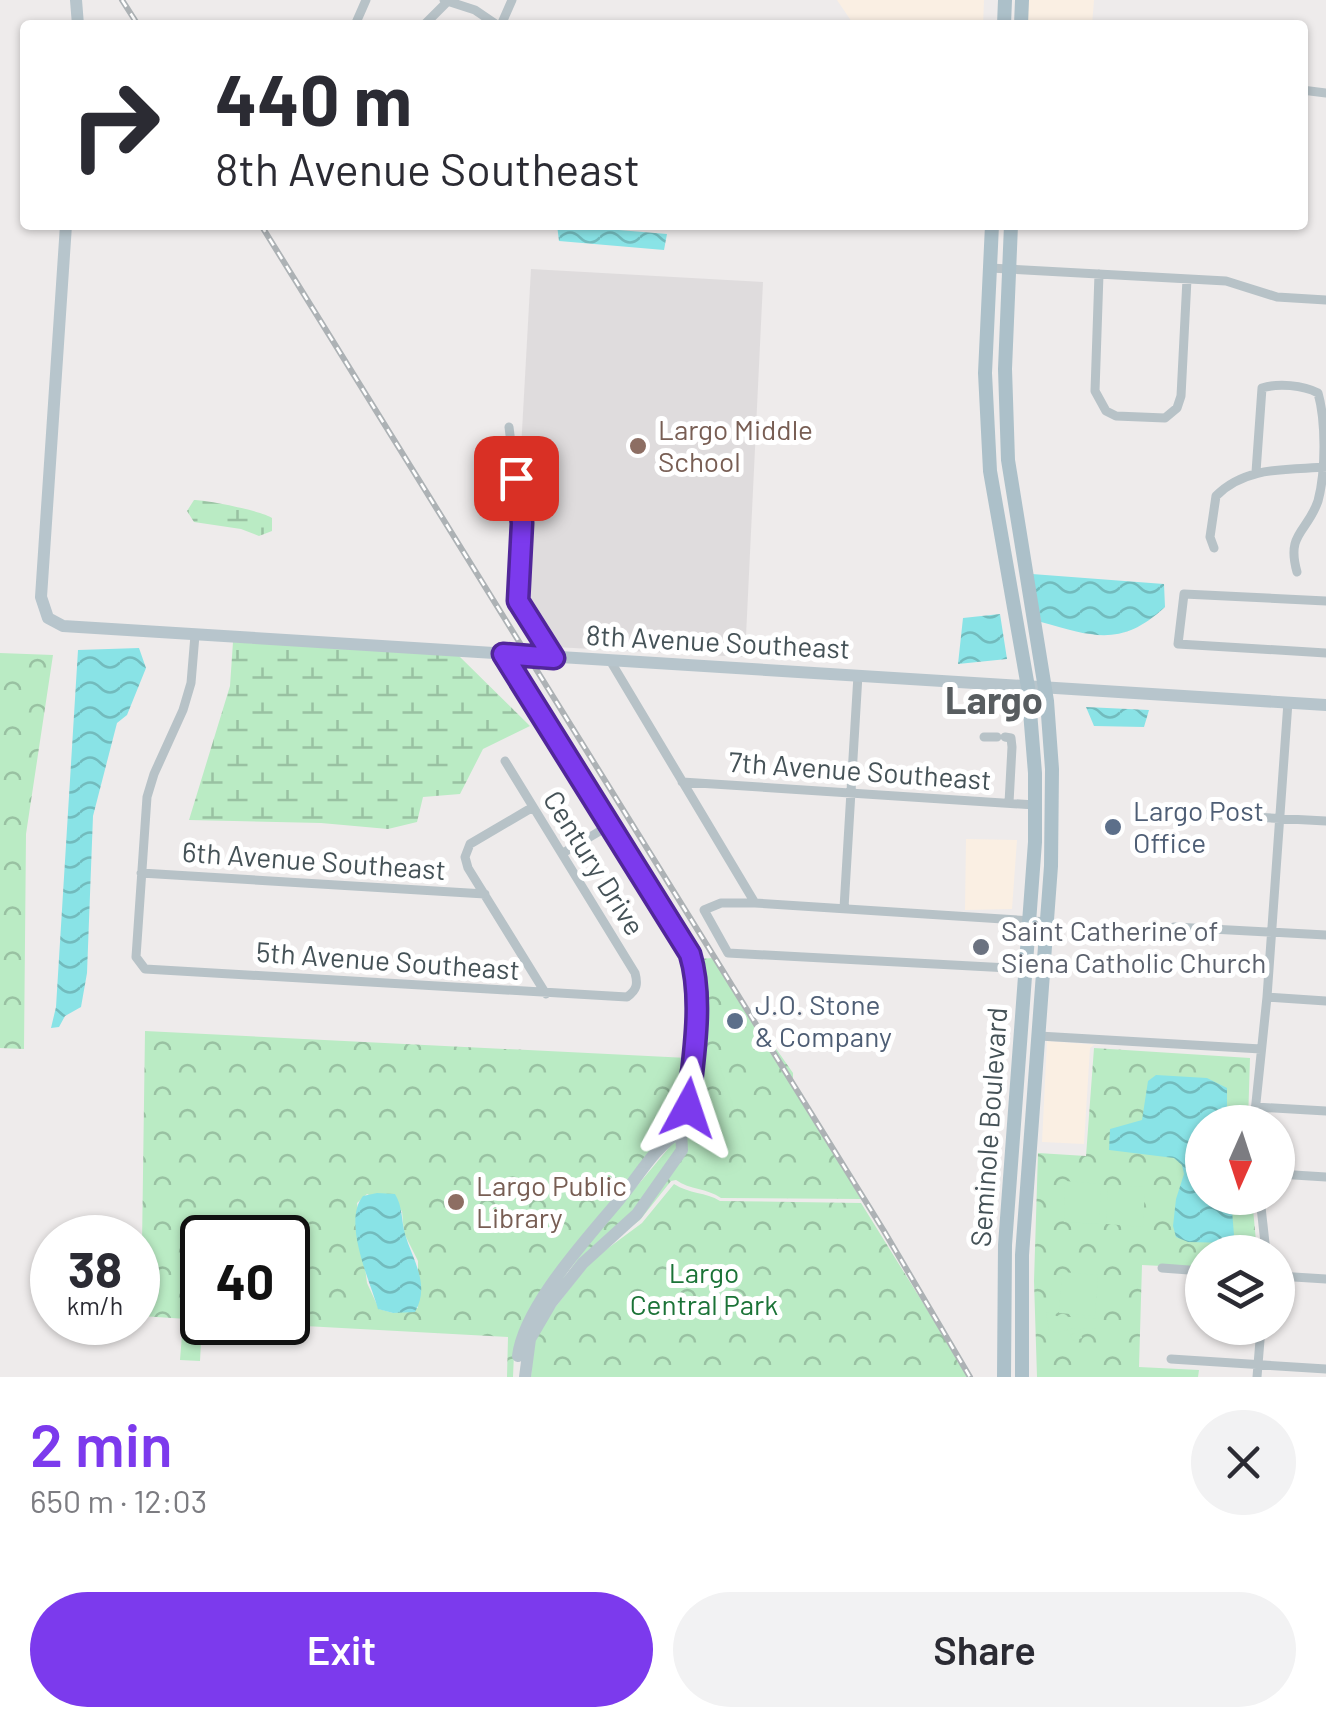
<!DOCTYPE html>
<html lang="en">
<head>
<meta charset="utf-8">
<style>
  :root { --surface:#fff; --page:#f2f2f3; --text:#2b2b33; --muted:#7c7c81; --accent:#7c3aed }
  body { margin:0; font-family:Barlow,sans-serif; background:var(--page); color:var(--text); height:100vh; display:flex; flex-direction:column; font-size:38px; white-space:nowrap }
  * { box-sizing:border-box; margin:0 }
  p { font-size:32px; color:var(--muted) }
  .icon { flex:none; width:55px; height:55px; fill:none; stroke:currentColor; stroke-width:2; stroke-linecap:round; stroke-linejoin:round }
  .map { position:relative; height:1377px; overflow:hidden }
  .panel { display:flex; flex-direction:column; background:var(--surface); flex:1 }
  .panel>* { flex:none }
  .guide { position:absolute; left:20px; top:20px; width:1288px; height:210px; border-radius:10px; box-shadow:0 2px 8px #0004; background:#fff; color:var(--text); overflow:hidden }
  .needle { width:65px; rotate:183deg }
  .buttons { position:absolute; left:1185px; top:1105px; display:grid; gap:20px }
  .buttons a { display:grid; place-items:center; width:110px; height:110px; border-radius:50%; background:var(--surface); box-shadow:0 2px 8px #0004; font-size:50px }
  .speed { position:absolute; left:30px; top:1215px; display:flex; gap:20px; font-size:50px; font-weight:700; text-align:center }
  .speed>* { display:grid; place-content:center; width:130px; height:130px; border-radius:50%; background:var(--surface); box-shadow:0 2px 8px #0004; line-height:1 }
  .speed small { font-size:25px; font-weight:400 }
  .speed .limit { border:5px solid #111; border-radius:15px; background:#fff; color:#111 }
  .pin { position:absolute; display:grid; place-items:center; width:85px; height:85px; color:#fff; margin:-42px; border-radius:20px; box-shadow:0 5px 15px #0006 }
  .me { position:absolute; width:110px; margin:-55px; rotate:5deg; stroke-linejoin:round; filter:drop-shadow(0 0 8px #0008) }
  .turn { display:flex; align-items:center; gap:35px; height:210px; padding:0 30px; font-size:45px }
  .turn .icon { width:130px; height:130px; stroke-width:2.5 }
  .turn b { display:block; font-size:70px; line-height:85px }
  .round { display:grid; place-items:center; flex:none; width:105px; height:105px; border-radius:52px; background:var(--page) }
  .head { display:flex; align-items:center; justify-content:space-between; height:170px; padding:0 30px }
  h1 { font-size:60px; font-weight:600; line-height:75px; color:var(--accent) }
  .cta { display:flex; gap:20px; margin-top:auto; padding:20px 30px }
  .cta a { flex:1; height:115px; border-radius:60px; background:var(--accent); color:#fff; font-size:40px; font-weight:600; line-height:115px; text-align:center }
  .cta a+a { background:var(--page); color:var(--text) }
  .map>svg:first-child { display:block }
</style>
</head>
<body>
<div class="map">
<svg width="1326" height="1377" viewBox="0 0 1326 1377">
  <defs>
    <pattern id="wetland-marsh" width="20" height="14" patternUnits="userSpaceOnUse" patternTransform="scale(2.5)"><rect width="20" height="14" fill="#baebc4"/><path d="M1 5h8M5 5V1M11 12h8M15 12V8" fill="none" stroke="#99c1a2"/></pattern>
    <pattern id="park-crowns" width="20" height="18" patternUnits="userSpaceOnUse" patternTransform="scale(2.5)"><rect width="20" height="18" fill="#baebc4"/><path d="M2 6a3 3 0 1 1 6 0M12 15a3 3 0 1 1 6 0" fill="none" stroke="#99c1a2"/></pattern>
    <pattern id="water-waves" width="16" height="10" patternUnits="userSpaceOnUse" patternTransform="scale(2.5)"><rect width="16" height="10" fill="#89e3e6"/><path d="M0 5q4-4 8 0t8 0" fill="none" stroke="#72bbbd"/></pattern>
  </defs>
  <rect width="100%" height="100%" fill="#eeebeb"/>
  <path fill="#faefe3" d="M837,0H984L983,25H854Z
    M1027,0H1094L1092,25H1026Z
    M966,839L1017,840L1012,909L965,910Z
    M1047,1041L1113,1046L1094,1045L1090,1048L1084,1144L1042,1142Z"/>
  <path fill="#dfdcdd" d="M531,269L763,282L745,657L535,646L512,611Z"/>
  <path fill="url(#wetland-marsh)" d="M194,500C206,500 263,511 272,518V531L259,536L241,529L194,522L187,511Z
    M233,642L459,656L530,726L483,749L460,794L423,797L417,822L388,829L321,823L189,820L230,686Z"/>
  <path fill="url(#park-crowns)" fill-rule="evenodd" d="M0,653L53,655L26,834L24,1049L0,1048Z
    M713,958L793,1073V1085L861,1199L721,1198C707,1188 690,1190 676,1180L671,1181L640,1220L627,1230L685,1153L696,959Z
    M145,1031L688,1058L677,1128L661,1138L617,1197L514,1353L513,1377H507L508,1337L250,1323L288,1322V1238H202V1320L141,1316ZM367,1194L402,1211L404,1233L418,1261V1308L393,1313L379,1309L367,1283L357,1203Z
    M1094,1048L1250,1058L1248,1122H1202V1198H1252L1257,1252H1202V1268L1142,1265L1139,1367L1199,1370L1198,1377H1037L1034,1281L1038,1153L1086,1156Z
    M677,1138L678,1149L634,1211L525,1337L582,1252Z
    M674,1184C689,1194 706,1192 720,1201L861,1203L969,1377H531L533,1348L539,1328L592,1260L642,1223Z"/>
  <path fill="#baebc4" d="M1065,1181L1101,1184L1099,1224L1064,1222Z
    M1108,1185L1145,1187L1143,1227L1106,1224Z
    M1062,1272L1098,1275L1095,1316L1059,1313Z
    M1046,1312L1054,1313L1056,1316L1099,1319V1329L1080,1328L1082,1338L1074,1341L1070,1335L1075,1333V1328L1056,1333L1049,1330Z
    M183,1322L202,1323L200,1361L180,1360Z"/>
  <path fill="url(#water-waves)" d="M557,225H558L667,234L664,250L559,241Z
    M1032,574L1164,584L1165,607C1122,647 1094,637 1041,622Z
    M1000,614L1007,659L958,664L963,618Z
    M139,648L146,668L127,715L117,723L93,816L87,973L81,1007L65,1016L59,1027L51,1028L56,1007L78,650Z
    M1086,707L1149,710L1144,727L1094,726Z
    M1156,1075L1207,1078L1227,1088V1122H1202V1198H1231L1234,1235L1231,1243L1188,1242L1176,1237L1173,1226L1176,1199L1184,1174L1182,1165L1174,1158L1109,1150L1110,1129L1142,1120L1148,1081Z
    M377,1193L395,1194C403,1207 401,1220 405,1234C412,1259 431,1284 415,1312L393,1313L378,1309C370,1281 342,1222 363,1196Z"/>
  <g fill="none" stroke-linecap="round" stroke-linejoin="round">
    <path stroke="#b7c2c7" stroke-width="9" d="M444,0L475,10L497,25
      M355,25L366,0
      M424,25L449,0
      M501,25L512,0
      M1302,90L1326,93
      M990,268L1226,281L1277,297L1326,300
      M1099,274L1095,391L1106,411L1116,416L1165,418L1177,408L1181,396L1187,279
      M509,427L521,523L518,601L554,658
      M1256,472L1262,388C1278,383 1303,385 1318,393C1326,421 1326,471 1318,501C1307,533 1286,533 1297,572
      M1214,548L1210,537L1216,496C1245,466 1287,470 1326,467
      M1326,601L1184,594L1178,644L1326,653
      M195,635L191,683L183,710L154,774L147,797L136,957L145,969L627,997C637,990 638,984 635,973L505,761
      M611,662L755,903
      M984,737H997
      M1005,737L1011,738L1012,747L1009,803
      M682,782L1035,805
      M533,807L470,844L465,857L468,868L546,994
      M1181,813L1326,821
      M563,853L610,825
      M141,873L485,894
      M844,908L858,675
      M1174,927L1326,935
      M1026,969L728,953L704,910L721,903H755L1048,922
      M1267,997L1326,1001
      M1039,1036L1261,1049
      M1255,1107L1326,1111
      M1254,1122L1267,997L1288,702
      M1278,1174L1326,1177
      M1260,1198L1266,1252
      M1162,1268L1202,1271
      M1278,1276L1326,1279
      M1171,1359L1326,1369
      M1257,1377L1261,1328"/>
    <path stroke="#b7c5cc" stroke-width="12" d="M76,0L78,25
      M66,225L41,597L48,618L63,626L1326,705
      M503,654L677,930L695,970L696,995L691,1079L681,1131L682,1150L637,1214L583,1263L551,1303L530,1339L525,1377
      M518,1356C524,1306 587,1239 619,1200C639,1176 654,1147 681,1131"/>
    <path stroke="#acc0c9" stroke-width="14" d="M1004,25L1005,0
      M1021,25L1022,0
      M992,225L985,373L990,471L1028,687L1035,773V842L1005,1245L1004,1377
      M1011,225L1005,369L1008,460L1047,701L1052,769L1051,866L1022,1255V1377"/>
    <g stroke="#adb2b5" stroke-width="6">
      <path id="rail" d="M122,0L138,25
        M261,225L884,1231L970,1377"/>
    </g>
    <use href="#rail" stroke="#fff" stroke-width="2.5" stroke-dasharray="8" stroke-linecap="butt"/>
  </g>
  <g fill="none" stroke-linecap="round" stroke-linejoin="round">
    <g stroke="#51269a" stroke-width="25">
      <path id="route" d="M516,478L522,523L518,601L554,658L503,654L690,954C704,1000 693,1060 688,1108"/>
    </g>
    <use href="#route" stroke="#7c3aed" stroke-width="18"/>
  </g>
  <g fill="#8d6e63" stroke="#fff" stroke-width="4">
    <circle cx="638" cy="446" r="10"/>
    <circle cx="456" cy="1202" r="10"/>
  </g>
  <g fill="#5c6f8a" stroke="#fff" stroke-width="4">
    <circle cx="1113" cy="827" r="10"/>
    <circle cx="735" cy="1021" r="10"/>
  </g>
  <circle fill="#6b7280" stroke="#fff" stroke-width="4" cx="981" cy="947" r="10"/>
  <g text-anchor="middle" stroke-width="10" stroke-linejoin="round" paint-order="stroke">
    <g font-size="28" fill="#785e54" stroke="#fff" text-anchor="start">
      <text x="658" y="440">Largo Middle<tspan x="658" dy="32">School</tspan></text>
      <text x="476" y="1196">Largo Public<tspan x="476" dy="32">Library</tspan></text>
    </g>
    <g font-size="28" fill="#455257" stroke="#fff">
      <text transform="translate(718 642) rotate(3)" y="10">8th Avenue Southeast</text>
      <text transform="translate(860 771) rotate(4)" y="10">7th Avenue Southeast</text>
      <text transform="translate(314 861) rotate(4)" y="10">6th Avenue Southeast</text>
      <text transform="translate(594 863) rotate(58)" y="10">Century Drive</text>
      <text transform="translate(388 961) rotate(4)" y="10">5th Avenue Southeast</text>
      <text transform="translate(989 1127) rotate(-86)" y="10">Seminole Boulevard</text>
    </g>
    <g font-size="28" fill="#4e5e75" stroke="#fff" text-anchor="start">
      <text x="1133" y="821">Largo Post<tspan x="1133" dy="32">Office</tspan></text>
      <text x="755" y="1015">J.O. Stone<tspan x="755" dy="32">&amp; Company</tspan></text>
    </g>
    <g font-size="28" fill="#5b616d" stroke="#fff" text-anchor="start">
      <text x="1001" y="941">Saint Catherine of<tspan x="1001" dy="32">Siena Catholic Church</tspan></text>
    </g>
    <g font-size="28" fill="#1b7337" stroke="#fff">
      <text x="704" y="1283">Largo<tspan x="704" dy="32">Central Park</tspan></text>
    </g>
    <g font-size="38" font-weight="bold" fill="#585d60" stroke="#fff">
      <text x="994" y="714">Largo</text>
    </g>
  </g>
</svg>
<div class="buttons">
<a><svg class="needle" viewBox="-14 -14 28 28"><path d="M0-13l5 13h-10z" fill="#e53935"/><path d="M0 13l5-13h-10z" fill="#7c7c81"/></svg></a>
<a><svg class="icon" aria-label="layers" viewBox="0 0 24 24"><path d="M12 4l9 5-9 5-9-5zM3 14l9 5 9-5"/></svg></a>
</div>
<div class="speed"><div>38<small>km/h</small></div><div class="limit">40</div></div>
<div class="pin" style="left:516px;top:478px;background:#d93025"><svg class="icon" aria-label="arrive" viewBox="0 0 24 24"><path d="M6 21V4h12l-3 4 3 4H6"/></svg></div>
<svg class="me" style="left:688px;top:1108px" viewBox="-20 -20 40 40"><path d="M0-17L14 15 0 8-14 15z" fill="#7c3aed" stroke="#fff" stroke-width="4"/></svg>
<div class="guide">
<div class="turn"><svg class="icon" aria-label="right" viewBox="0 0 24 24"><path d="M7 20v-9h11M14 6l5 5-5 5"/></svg><div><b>440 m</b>8th Avenue Southeast</div></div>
</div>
</div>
<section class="panel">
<div class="head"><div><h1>2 min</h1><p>650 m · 12:03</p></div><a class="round"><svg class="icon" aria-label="close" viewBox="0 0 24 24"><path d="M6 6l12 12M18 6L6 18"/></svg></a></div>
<div class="cta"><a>Exit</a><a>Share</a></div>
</section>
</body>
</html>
